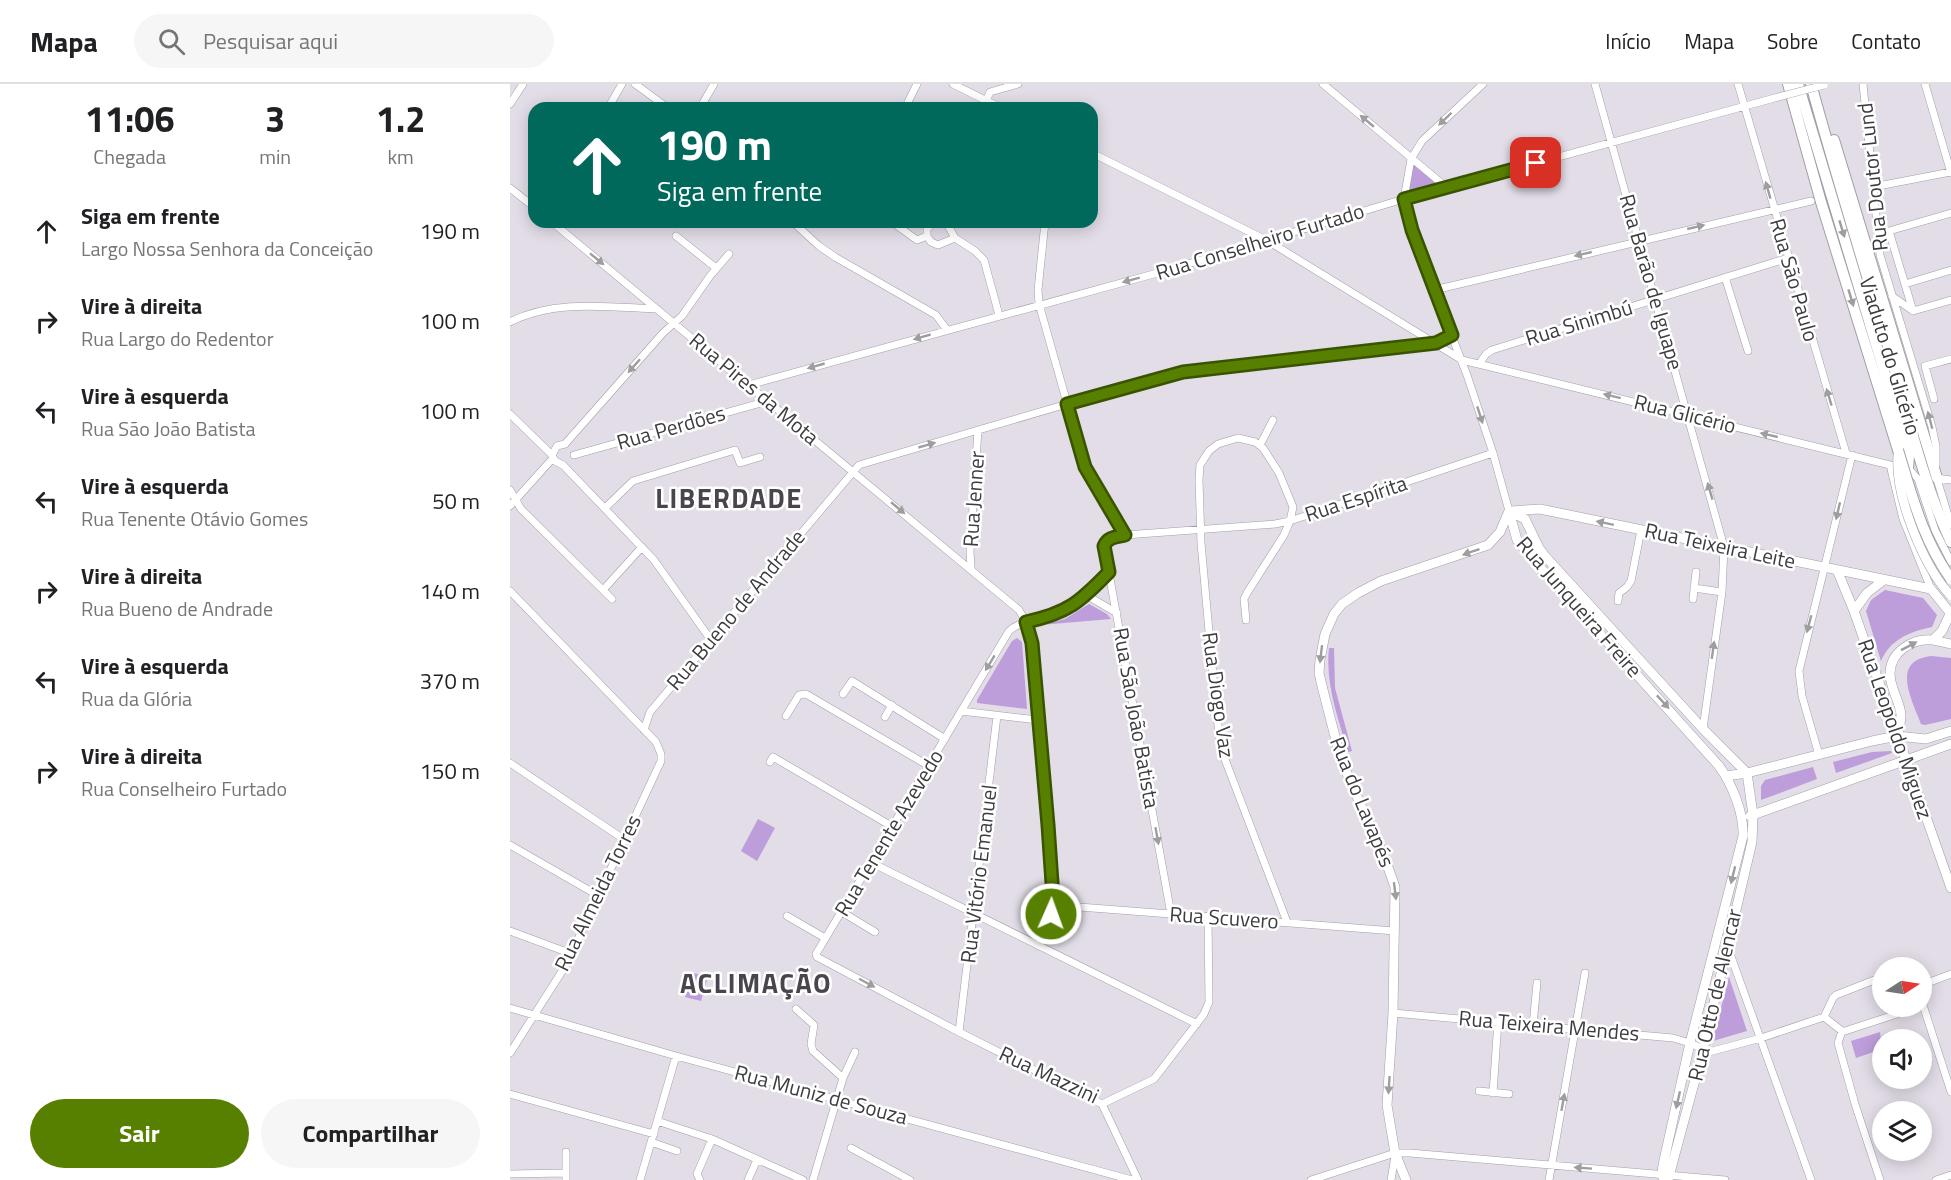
<!DOCTYPE html>
<html lang="pt">
<head>
<meta charset="utf-8">
<style>
  :root { --surface:#fff; --page:#f6f6f6; --text:#202124; --muted:#757577; --line:#e0e0e0; --accent:#588000 }
  body { margin:0; font-family:"Titillium Web",sans-serif; background:var(--page); color:var(--text); height:100vh; display:flex; flex-direction:column; font-size:22px; white-space:nowrap }
  * { box-sizing:border-box; margin:0 }
  p { font-size:20px; color:var(--muted) }
  .icon { flex:none; width:33px; height:33px; fill:none; stroke:currentColor; stroke-width:2; stroke-linecap:round; stroke-linejoin:round }
  .map { position:relative; flex:1; overflow:hidden }
  .drawer { display:flex; flex-direction:column; background:var(--surface); width:510px }
  .drawer>* { flex:none }
  .top-card { position:absolute; left:18px; top:18px; width:570px; height:126px; border-radius:18px; box-shadow:0 3px 15px #0003; background:#00695c; color:#fff; overflow:hidden }
  .needle { width:39px; rotate:78deg }
  .controls { position:absolute; left:1362px; top:873px; display:grid; gap:12px }
  .controls a { display:grid; place-items:center; width:60px; height:60px; border-radius:50%; background:var(--surface); box-shadow:0 3px 15px #0003; font-size:30px }
  .pin { position:absolute; display:grid; place-items:center; width:51px; height:51px; color:#fff; margin:-26px; border-radius:12px; box-shadow:0 3px 9px #0006 }
  .me { position:absolute; width:66px; margin:-33px; rotate:2deg; stroke-linejoin:round; filter:drop-shadow(0 0 4px #0008) }
  .turn { display:flex; align-items:center; gap:21px; height:126px; padding:0 30px; font-size:27px }
  .turn .icon { width:78px; height:78px; stroke-width:2.5 }
  .turn b { display:block; font-size:42px; line-height:51px }
  .eta { display:flex; justify-content:space-evenly; align-items:center; height:102px; text-align:center }
  .eta b { font-size:36px; font-weight:700; line-height:42px }
  .primary-button { display:flex; gap:12px; margin-top:auto; padding:12px 30px }
  .primary-button a { flex:1; height:69px; border-radius:36px; background:var(--accent); color:#fff; font-size:24px; font-weight:700; line-height:69px; text-align:center }
  .primary-button a+a { background:var(--page); color:var(--text) }
  ul { padding:0; list-style:none }
  li { display:flex; align-items:center; gap:18px; height:90px; padding:0 30px }
  li div { flex:1 }
  li b { display:block; font-size:22px }
  li em { font-style:normal }
  header { display:flex; align-items:center; gap:36px; box-sizing:border-box; height:84px; padding:0 30px; background:var(--surface); border-bottom:2px solid var(--line) }
  header strong { font-size:28px }
  nav { display:flex; gap:33px; margin-inline-start:auto; font-size:21px }
  .search { width:420px; height:54px; background:var(--page); display:flex; align-items:center; gap:15px; box-sizing:border-box; padding:0 21px; border-radius:33px; color:var(--muted); font-size:22px }
  main { display:flex; flex:1; min-height:0 }
  .map>svg:first-child { display:block }
</style>
</head>
<body>
<header>
<strong>Mapa</strong>
<div class="search"><svg class="icon" aria-label="search" viewBox="0 0 24 24"><circle cx="10" cy="10" r="6"/><path d="M15 15l6 6"/></svg>Pesquisar aqui</div>
<nav><a>Início</a><a>Mapa</a><a>Sobre</a><a>Contato</a></nav>
</header>
<main>
<section class="drawer">
<div class="eta">
<div><b>11:06</b><p>Chegada</p></div>
<div><b>3</b><p>min</p></div>
<div><b>1.2</b><p>km</p></div>
</div>
<ul>
<li><svg class="icon" aria-label="ahead" viewBox="0 0 24 24"><path d="M12 20V5M6 11l6-6 6 6"/></svg><div><b>Siga em frente</b><p>Largo Nossa Senhora da Conceição</p></div><em>190 m</em></li>
<li><svg class="icon" aria-label="right" viewBox="0 0 24 24"><path d="M7 20v-9h11M14 6l5 5-5 5"/></svg><div><b>Vire à direita</b><p>Rua Largo do Redentor</p></div><em>100 m</em></li>
<li><svg class="icon" aria-label="left" viewBox="0 0 24 24"><path d="M17 20v-9H6M10 6l-5 5 5 5"/></svg><div><b>Vire à esquerda</b><p>Rua São João Batista</p></div><em>100 m</em></li>
<li><svg class="icon" aria-label="left" viewBox="0 0 24 24"><path d="M17 20v-9H6M10 6l-5 5 5 5"/></svg><div><b>Vire à esquerda</b><p>Rua Tenente Otávio Gomes</p></div><em>50 m</em></li>
<li><svg class="icon" aria-label="right" viewBox="0 0 24 24"><path d="M7 20v-9h11M14 6l5 5-5 5"/></svg><div><b>Vire à direita</b><p>Rua Bueno de Andrade</p></div><em>140 m</em></li>
<li><svg class="icon" aria-label="left" viewBox="0 0 24 24"><path d="M17 20v-9H6M10 6l-5 5 5 5"/></svg><div><b>Vire à esquerda</b><p>Rua da Glória</p></div><em>370 m</em></li>
<li><svg class="icon" aria-label="right" viewBox="0 0 24 24"><path d="M7 20v-9h11M14 6l5 5-5 5"/></svg><div><b>Vire à direita</b><p>Rua Conselheiro Furtado</p></div><em>150 m</em></li>
</ul>
<div class="primary-button"><a>Sair</a><a>Compartilhar</a></div>
</section>
<div class="map">
<svg width="1441" height="1096" viewBox="0 0 1441 1096">
  <rect width="100%" height="100%" fill="#e2dde7"/>
  <path fill="#bd9dda" d="M903,78L932,101L897,111Z
    M1375,506L1413,514L1427,531L1422,543C1399,548 1381,555 1371,577L1356,527L1361,516Z
    M579,520L597,530L601,535L530,541L555,535Z
    M507,554L512,558L517,625L467,619V616L502,557Z
    M819,564H824L825,604L842,667L838,668C828,634 815,599 819,564Z
    M1421,572L1441,574V635L1415,641L1411,640C1402,616 1380,577 1421,572Z
    M1381,667L1382,669L1326,689L1323,678L1362,668Z
    M1303,683L1307,695L1251,716V702L1255,696Z
    M248,735L265,744L247,777L231,767Z
    M182,889L198,892L191,917L175,913Z
    M1219,893L1237,947L1203,957V955Z
    M1370,948L1372,965L1346,974L1341,957Z"/>
  <g fill="none" stroke-linecap="round" stroke-linejoin="round">
    <g stroke="#a29ea7" stroke-width="8">
      <path id="minor" d="M125,0L158,24
        M443,0L491,24
        M813,0L936,103
        M973,0L912,57L901,75L894,115L897,129L924,206L957,291L983,369L999,427
        M1085,0L1214,463L1212,508L1193,645
        M1228,0L1336,369
        M1353,0L1370,171L1422,343L1426,362V381
        M1415,0L1441,89
        M476,17L480,8L508,0
        M0,20L13,0
        M98,24L112,0
        M190,24L204,0
        M395,24L407,0
        M582,69L758,157L952,276L1380,381L1398,384L1408,395L1425,446L1441,478
        M1363,103L1441,88
        M0,104L24,123
        M42,138L509,526L516,538L521,559L543,813L541,829L529,862
        M283,138L309,162L325,173L426,231L437,246
        M382,138L407,156L417,152
        M436,138L445,154L465,167L474,176L489,231
        M535,138L528,206L529,220L574,379L615,451
        M166,152L206,184
        M417,152L421,158L428,161L445,154
        M417,152V145L424,138
        M1215,193L1238,267
        M1395,200L1441,186
        M924,206L1301,117
        M1382,212L1403,227L1441,216
        M1403,227L1379,147L1441,129
        M0,238C44,215 99,223 147,225
        M969,280L976,270L982,266L1278,174
        M239,301L651,188L887,117L1261,15
        M1424,315L1415,282L1441,275
        M0,330L42,371L45,377L53,381L144,476L201,556
        M55,360L153,249L172,232L200,192L219,170
        M750,361L763,336
        M42,371L47,362L55,360
        M64,371L258,317
        M1380,381L1393,435L1421,505
        M1426,392L1441,441
        M1427,394L1441,396
        M0,406L11,425L102,515
        M0,422L43,374
        M95,424L123,397L225,366L230,379L250,373
        M461,484L460,468L468,346
        M1184,504L1212,508
        M93,506L132,463
        M0,507L146,658L151,670V677L56,881L0,969
        M576,511L607,529
        M1183,515L1186,488
        M1108,517L1109,509L1117,503L1121,497L1131,446
        M736,536L734,515L737,509L774,451L780,437L783,423L769,389L753,364L745,358L728,354L708,360L699,367L690,381L689,396L691,459L706,625L711,665L777,838
        M333,610L342,597L435,655
        M451,627L528,636
        M276,632L289,611L296,610L419,682
        M375,633L382,621
        M134,646L140,628L349,381L557,320L673,288L926,259L942,251
        M1309,671L1292,612L1289,587L1342,371
        M260,678L263,673L383,743
        M0,679L115,756
        M0,761L89,812
        M362,779L687,940
        M543,821L885,847
        M332,828L365,848
        M661,830L594,462C598,453 606,453 615,451L765,440L780,437L983,369
        M277,832L315,854
        M0,847L62,870
        M1218,864L1301,1096
        M1412,901L1441,890
        M1412,918L1441,1008
        M0,924L166,972L622,1096
        M286,925L304,941L301,960L303,967L333,994
        M883,929L1163,954L1180,959L1199,968L1251,954L1314,933
        M1314,933L1332,947H1335L1387,930L1393,922
        M1314,933L1323,914L1326,911L1372,893
        M1023,941L1027,899
        M1332,947L1328,959L1345,1020L1370,1096
        M449,948L487,632
        M969,1007L999,1010
        M983,1009L988,937
        M0,1010L144,1050
        M592,1020L449,948L307,873L306,870L499,547C513,534 536,536 553,528C571,520 585,502 599,488
        M592,1020L644,995L694,930L699,918L698,832
        M592,1020L628,1096
        M147,1037L202,1055L293,1096
        M141,1058L167,1067
        M341,1064L400,1096
        M56,1068V1096
        M0,1090L56,1089
        M130,1096L166,972
        M190,1096L187,1090L202,1055
        M238,1096L247,1076
        M303,1096L333,994L345,968
        M801,1096L885,1069H900L1215,1096
        M881,1096L885,1072
        M1039,1096L1075,889
        M1426,1096L1441,1091"/>
    </g>
    <g stroke="#a29ea7" stroke-width="10">
      <path id="major" d="M999,427L1015,435L1029,464L1035,472L1193,645L1237,689L1243,731L1242,758L1193,966L1158,1096
        M999,427L1007,456L1018,470L1209,682C1222,700 1234,729 1233,752L1180,959L1153,1081L1152,1090L1154,1096
        M1001,427L1030,425L1421,505L1441,530
        M1327,486L1344,527L1441,804
        M1344,527L1357,509L1374,496
        M1423,556L1432,547L1440,530
        M1388,650C1389,644 1391,637 1391,631C1390,617 1380,604 1380,590C1380,568 1402,554 1423,556C1429,557 1435,559 1441,560
        M1216,692L1237,689L1362,657L1387,652L1416,655L1441,647
        M1240,732L1441,660
        M896,1096L885,1069L877,1021L883,929L885,803L874,772L839,695L828,664L813,606L809,589L810,576L815,550L824,530L832,520L848,509L871,497L978,461L990,448L999,427"/>
    </g>
    <g stroke="#a29ea7" stroke-width="12">
      <path id="highway" d="M1278,0L1311,118L1388,366
        M1288,0L1392,347L1399,372L1398,384
        M1301,0C1326,92 1355,184 1382,276C1399,336 1414,401 1441,458
        M1324,56L1427,394"/>
    </g>
    <use href="#minor" stroke="#fff" stroke-width="7"/>
    <use href="#major" stroke="#fff" stroke-width="9"/>
    <use href="#highway" stroke="#fff" stroke-width="10"/>
    <g stroke="#a29ea7" stroke-width="8" stroke-linecap="butt">
      <path id="minor-bridge" d="M1261,15L1314,1"/>
    </g>
    <g stroke="#a29ea7" stroke-width="10" stroke-linecap="butt">
      <path id="major-bridge" d="M1388,372C1385,412 1413,482 1441,512"/>
    </g>
    <g stroke="#a29ea7" stroke-width="12" stroke-linecap="butt">
      <path id="highway-bridge" d="M1388,366C1402,412 1413,456 1441,495"/>
    </g>
    <use href="#minor-bridge" stroke="#fff" stroke-width="7"/>
    <use href="#major-bridge" stroke="#fff" stroke-width="9"/>
    <use href="#highway-bridge" stroke="#fff" stroke-width="10"/>
  </g>
  <defs><path id="oneway-solid" d="M-6-.8H1V-3.2L6.5 0L1 3.2V.8H-6Z" transform="scale(1.5)"/></defs>
  <g fill="#9e9e9f">
    <use href="#oneway-solid" transform="translate(935 35) rotate(136)"/>
    <use href="#oneway-solid" transform="translate(857 37) rotate(-140)"/>
    <use href="#oneway-solid" transform="translate(1258 106) rotate(-106)"/>
    <use href="#oneway-solid" transform="translate(1186 143) rotate(-13)"/>
    <use href="#oneway-solid" transform="translate(1332 145) rotate(73)"/>
    <use href="#oneway-solid" transform="translate(1073 170) rotate(167)"/>
    <use href="#oneway-solid" transform="translate(87 175) rotate(39)"/>
    <use href="#oneway-solid" transform="translate(621 196) rotate(165)"/>
    <use href="#oneway-solid" transform="translate(1341 214) rotate(73)"/>
    <use href="#oneway-solid" transform="translate(412 253) rotate(164)"/>
    <use href="#oneway-solid" transform="translate(124 282) rotate(132)"/>
    <use href="#oneway-solid" transform="translate(306 282) rotate(164)"/>
    <use href="#oneway-solid" transform="translate(1102 312) rotate(-166)"/>
    <use href="#oneway-solid" transform="translate(1319 313) rotate(-107)"/>
    <use href="#oneway-solid" transform="translate(970 331) rotate(72)"/>
    <use href="#oneway-solid" transform="translate(1420 336) rotate(-105)"/>
    <use href="#oneway-solid" transform="translate(1259 351) rotate(-167)"/>
    <use href="#oneway-solid" transform="translate(417 361) rotate(-16)"/>
    <use href="#oneway-solid" transform="translate(1200 407) rotate(-106)"/>
    <use href="#oneway-solid" transform="translate(388 424) rotate(40)"/>
    <use href="#oneway-solid" transform="translate(1328 427) rotate(103)"/>
    <use href="#oneway-solid" transform="translate(1095 439) rotate(-168)"/>
    <use href="#oneway-solid" transform="translate(961 468) rotate(161)"/>
    <use href="#oneway-solid" transform="translate(1299 540) rotate(105)"/>
    <use href="#oneway-solid" transform="translate(1399 562) rotate(-27)"/>
    <use href="#oneway-solid" transform="translate(1203 566) rotate(-82)"/>
    <use href="#oneway-solid" transform="translate(811 570) rotate(97)"/>
    <use href="#oneway-solid" transform="translate(480 579) rotate(121)"/>
    <use href="#oneway-solid" transform="translate(1153 618) rotate(47)"/>
    <use href="#oneway-solid" transform="translate(647 752) rotate(80)"/>
    <use href="#oneway-solid" transform="translate(1223 791) rotate(104)"/>
    <use href="#oneway-solid" transform="translate(885 807) rotate(83)"/>
    <use href="#oneway-solid" transform="translate(357 899) rotate(28)"/>
    <use href="#oneway-solid" transform="translate(879 1001) rotate(94)"/>
    <use href="#oneway-solid" transform="translate(1168 1016) rotate(103)"/>
    <use href="#oneway-solid" transform="translate(1053 1018) rotate(-80)"/>
    <use href="#oneway-solid" transform="translate(1073 1084) rotate(-176)"/>
  </g>
  <g fill="none" stroke-linecap="round" stroke-linejoin="round">
    <g stroke="#395300" stroke-width="15">
      <path id="route" d="M541,830L543,813L538,741L522,559L516,538C558,529 570,518 599,488L594,462C598,453 606,453 615,451L575,383L557,320L673,288L926,259L942,251L902,146L894,115L1026,79"/>
    </g>
    <use href="#route" stroke="#588000" stroke-width="10"/>
  </g>
  <g text-anchor="middle" stroke-width="5" stroke-linejoin="round" paint-order="stroke">
    <g font-size="21" fill="#3d3c3f" stroke="#fff">
      <text transform="translate(1363 93) rotate(-96)" y="7">Rua Doutor Lund</text>
      <text transform="translate(750 158) rotate(-17)" y="7">Rua Conselheiro Furtado</text>
      <text transform="translate(1284 196) rotate(74)" y="7">Rua São Paulo</text>
      <text transform="translate(1141 198) rotate(74)" y="7">Rua Barão de Iguape</text>
      <text transform="translate(1069 239) rotate(-17)" y="7">Rua Sinimbú</text>
      <text transform="translate(1380 272) rotate(73)" y="7">Viaduto do Glicério</text>
      <text transform="translate(244 305) rotate(40)" y="7">Rua Pires da Mota</text>
      <text transform="translate(1175 330) rotate(14)" y="7">Rua Glicério</text>
      <text transform="translate(161 344) rotate(-16)" y="7">Rua Perdões</text>
      <text transform="translate(464 415) rotate(-86)" y="7">Rua Jenner</text>
      <text transform="translate(846 415) rotate(-18)" y="7">Rua Espírita</text>
      <text transform="translate(1210 462) rotate(12)" y="7">Rua Teixeira Leite</text>
      <text transform="translate(1069 523) rotate(49)" y="7">Rua Junqueira Freire</text>
      <text transform="translate(226 526) rotate(-50)" y="7">Rua Bueno de Andrade</text>
      <text transform="translate(708 611) rotate(82)" y="7">Rua Diogo Vaz</text>
      <text transform="translate(626 634) rotate(80)" y="7">Rua São João Batista</text>
      <text transform="translate(1385 645) rotate(71)" y="7">Rua Leopoldo Miguez</text>
      <text transform="translate(852 718) rotate(68)" y="7">Rua do Lavapés</text>
      <text transform="translate(379 749) rotate(-59)" y="7">Rua Tenente Azevedo</text>
      <text transform="translate(469 790) rotate(-83)" y="7">Rua Vitório Emanuel</text>
      <text transform="translate(88 809) rotate(-64)" y="7">Rua Almeida Torres</text>
      <text transform="translate(714 834) rotate(4)" y="7">Rua Scuvero</text>
      <text transform="translate(1205 911) rotate(-77)" y="7">Rua Otto de Alencar</text>
      <text transform="translate(1039 942) rotate(5)" y="7">Rua Teixeira Mendes</text>
      <text transform="translate(539 991) rotate(25)" y="7">Rua Mazzini</text>
      <text transform="translate(311 1011) rotate(15)" y="7">Rua Muniz de Souza</text>
    </g>
    <g font-size="27" font-weight="bold" letter-spacing="1.5" fill="#49454d" stroke="#fff">
      <text x="219" y="424">LIBERDADE</text>
      <text x="246" y="909">ACLIMAÇÃO</text>
    </g>
  </g>
</svg>
<div class="controls">
<a><svg class="needle" viewBox="-14 -14 28 28"><path d="M0-13l5 13h-10z" fill="#e53935"/><path d="M0 13l5-13h-10z" fill="#757577"/></svg></a>
<a><svg class="icon" aria-label="sound" viewBox="0 0 24 24"><path d="M4 9h4l5-4v14l-5-4H4zM17 9q2 3 0 6"/></svg></a>
<a><svg class="icon" aria-label="layers" viewBox="0 0 24 24"><path d="M12 4l9 5-9 5-9-5zM3 14l9 5 9-5"/></svg></a>
</div>
<div class="pin" style="left:1026px;top:79px;background:#d93025"><svg class="icon" aria-label="arrive" viewBox="0 0 24 24"><path d="M6 21V4h12l-3 4 3 4H6"/></svg></div>
<svg class="me" style="left:541px;top:830px" viewBox="-20 -20 40 40"><circle r="17" fill="#588000" stroke="#fff" stroke-width="3"/><path d="M0-11L8 9 0 5-8 9z" fill="#fff"/></svg>
<div class="top-card">
<div class="turn"><svg class="icon" aria-label="ahead" viewBox="0 0 24 24"><path d="M12 20V5M6 11l6-6 6 6"/></svg><div><b>190 m</b>Siga em frente</div></div>
</div>
</div>
</main>
</body>
</html>
